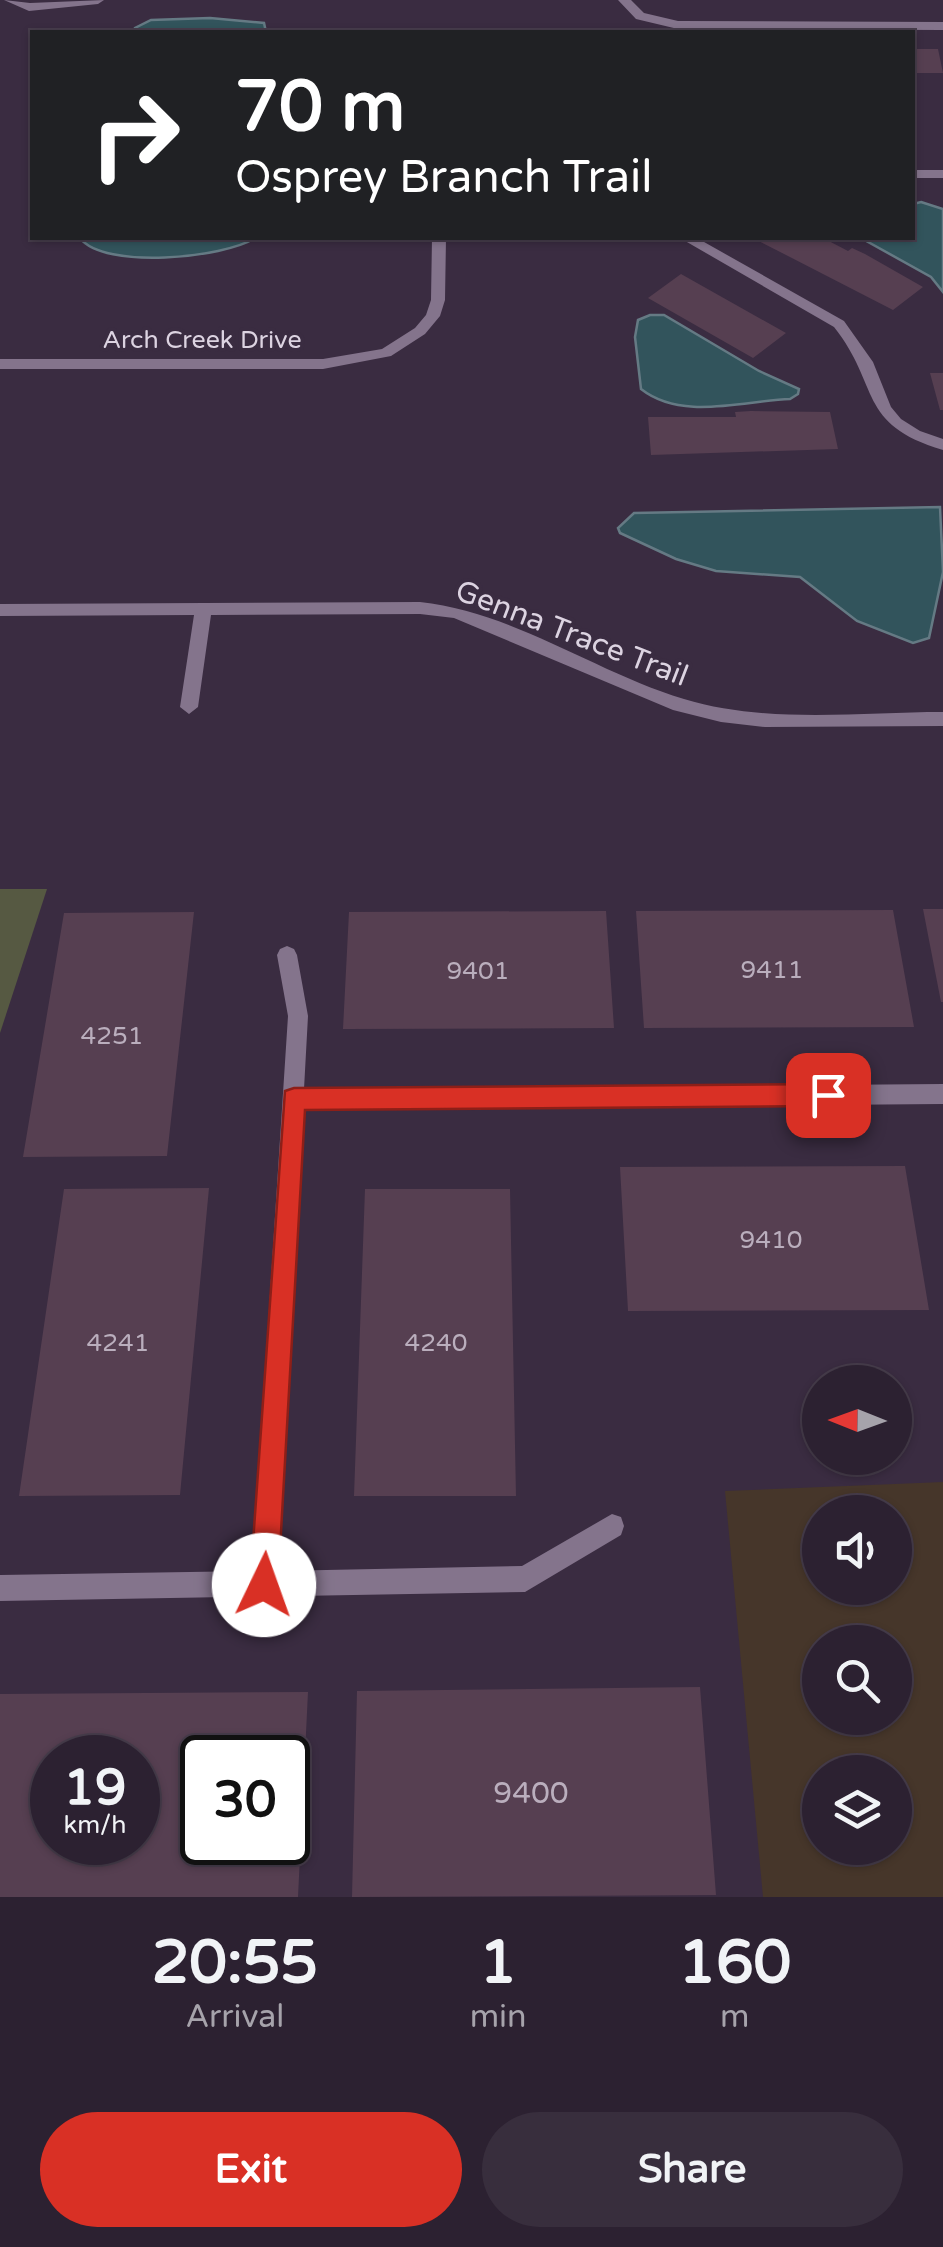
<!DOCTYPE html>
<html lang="en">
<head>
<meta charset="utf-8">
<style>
  :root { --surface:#2c2131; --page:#382e3d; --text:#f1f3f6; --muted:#a6a3ab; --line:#483e4d; --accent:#d93025 }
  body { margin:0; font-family:"Varela Round",sans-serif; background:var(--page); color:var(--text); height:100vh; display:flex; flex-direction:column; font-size:38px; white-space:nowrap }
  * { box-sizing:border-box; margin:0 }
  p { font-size:32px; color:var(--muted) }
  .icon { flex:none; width:55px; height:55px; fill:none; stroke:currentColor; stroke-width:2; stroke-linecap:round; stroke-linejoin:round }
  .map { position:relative; height:1897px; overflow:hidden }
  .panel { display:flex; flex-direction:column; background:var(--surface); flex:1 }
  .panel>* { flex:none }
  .banner { position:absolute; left:30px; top:30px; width:885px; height:210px; border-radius:0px; box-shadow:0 2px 8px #0004,0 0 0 2px var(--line); background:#202124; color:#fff; overflow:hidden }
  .needle { width:65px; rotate:271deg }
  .tools { position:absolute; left:802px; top:1365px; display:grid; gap:20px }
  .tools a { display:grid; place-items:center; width:110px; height:110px; border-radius:50%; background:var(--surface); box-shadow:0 2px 8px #0004,0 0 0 2px var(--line); font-size:50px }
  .speed { position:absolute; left:30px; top:1735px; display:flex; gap:20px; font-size:50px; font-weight:700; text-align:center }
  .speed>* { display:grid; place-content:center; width:130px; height:130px; border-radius:50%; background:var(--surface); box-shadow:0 2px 8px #0004,0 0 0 2px var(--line); line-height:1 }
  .speed small { font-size:25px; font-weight:400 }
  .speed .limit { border:5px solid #111; border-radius:15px; background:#fff; color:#111 }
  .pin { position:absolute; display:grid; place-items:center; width:85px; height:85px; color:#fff; margin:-42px; border-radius:20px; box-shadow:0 5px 15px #0006 }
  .me { position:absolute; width:110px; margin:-55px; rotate:3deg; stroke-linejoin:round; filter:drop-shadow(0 0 8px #0008) }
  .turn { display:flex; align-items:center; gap:35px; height:210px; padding:0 40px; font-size:45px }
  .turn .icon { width:130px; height:130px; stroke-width:2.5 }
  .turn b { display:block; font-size:70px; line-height:85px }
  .eta { display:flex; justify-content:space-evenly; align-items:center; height:170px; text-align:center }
  .eta b { font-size:60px; font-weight:700; line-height:70px }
  .button { display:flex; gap:20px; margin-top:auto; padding:20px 40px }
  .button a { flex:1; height:115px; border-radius:60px; background:var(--accent); color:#fff; font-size:40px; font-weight:700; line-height:115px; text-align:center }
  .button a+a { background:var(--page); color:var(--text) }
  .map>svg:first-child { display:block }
</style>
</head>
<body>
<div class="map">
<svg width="943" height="1897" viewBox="0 0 943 1897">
  <rect width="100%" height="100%" fill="#3a2c41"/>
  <path fill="#46362a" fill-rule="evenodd" d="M943,1482V1897H763L725,1491ZM820,1512H895V1588H820ZM820,1642H895V1718H820ZM820,1772H895V1848H820Z"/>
  <path fill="#565942" d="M0,889H47L0,1033Z"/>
  <path fill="#32545c" stroke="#657a84" stroke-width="2.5" d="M210,18L264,23L266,32H135V28L151,20Z
    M921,202L943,209V292L931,277L861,238H912L913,204Z
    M80,238H255C224,258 104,270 80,238Z
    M650,315H664L759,371L799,389L798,394L790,399C742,401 682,421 641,389L635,337L638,320Z
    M940,507L943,572L929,638L913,643L857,621L800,577L716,571L676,559L620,533L618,528L634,513Z"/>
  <path fill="#563f51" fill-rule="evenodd" d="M912,49H938L943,73H912Z
    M753,238H823L848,251L852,248L865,254L923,287L893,310Z
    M681,274L786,333L753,358L648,298Z
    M930,373H943V410H940Z
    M751,411L830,412L838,449L651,455L648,417H736L735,412Z
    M923,909H943V1002H941Z
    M893,910L914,1027L644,1028L636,911Z
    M606,911L614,1028L343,1029L349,912Z
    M194,912L167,1156L23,1157L64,913Z
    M905,1166L929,1310L628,1311L620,1167Z
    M209,1188L180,1495L19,1496L64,1189Z
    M365,1189H510L516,1496H354Z
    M700,1687L716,1895L352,1897L357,1691Z
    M308,1692L298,1897H0V1694ZM52,1758H138V1842H52ZM202,1758H288V1842H202Z"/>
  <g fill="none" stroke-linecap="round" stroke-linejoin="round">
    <path fill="#84748c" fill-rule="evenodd" d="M4,0L30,3L104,0L98,4L29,11Z
      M618,0H631L644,13L678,21L943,22V30L678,29L636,19Z
      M912,170H943V178H912Z
      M432,238H446L445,300L440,316L425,334L391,356L323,369H0V359H323L382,349L415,328L426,315L431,300Z
      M680,238H697L844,321L873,362L891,407L901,419L920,431L943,439V450C856,424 881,386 834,327Z
      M420,602C514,612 595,672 684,699C766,724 859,712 943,712V726L765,727L721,722L673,710L454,618L420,614L211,615L198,707L189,714L180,707L194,615L0,616V604Z
      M287,946L294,949L297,955L308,1016L304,1089L943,1084V1104L303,1109L277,1571L522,1566L612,1514L621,1517L624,1526L621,1535L525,1592L0,1601V1575L252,1571L288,1016L277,955L280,949Z"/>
  </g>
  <path fill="#d93025" stroke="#8d1f18" stroke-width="2.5" d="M828,1084L837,1087L841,1095L837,1103L828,1106L305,1110L278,1585L274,1595L264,1600L254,1595L250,1585L285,1091L294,1088Z"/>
  <g text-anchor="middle" stroke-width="8" stroke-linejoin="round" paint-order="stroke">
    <g font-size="25" fill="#dcd3e1" stroke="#3a2c41">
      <text x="202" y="348">Arch Creek Drive</text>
    </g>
    <g font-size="25" fill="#baaebd">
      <text x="772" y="978">9411</text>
      <text x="478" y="979">9401</text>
      <text x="112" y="1044">4251</text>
      <text x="771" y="1248">9410</text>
      <text x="118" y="1351">4241</text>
      <text x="436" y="1351">4240</text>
    </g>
    <g font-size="30" fill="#dcd3e1" stroke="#3a2c41">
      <text transform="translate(572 633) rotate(21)" y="10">Genna Trace Trail</text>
    </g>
    <g font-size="30" fill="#baaebd">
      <text x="531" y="1803">9400</text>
    </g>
  </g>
</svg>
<div class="tools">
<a><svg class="needle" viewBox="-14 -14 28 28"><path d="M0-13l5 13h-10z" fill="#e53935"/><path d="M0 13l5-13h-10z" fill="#a6a3ab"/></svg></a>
<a><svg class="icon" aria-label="sound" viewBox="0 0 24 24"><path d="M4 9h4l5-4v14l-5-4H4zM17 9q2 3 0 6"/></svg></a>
<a><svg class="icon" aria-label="search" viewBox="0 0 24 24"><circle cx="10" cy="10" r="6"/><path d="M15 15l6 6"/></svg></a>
<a><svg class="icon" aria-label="layers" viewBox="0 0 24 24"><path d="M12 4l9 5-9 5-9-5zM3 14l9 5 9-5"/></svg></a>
</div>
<div class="speed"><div>19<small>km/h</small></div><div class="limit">30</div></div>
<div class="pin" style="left:828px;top:1095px;background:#d93025"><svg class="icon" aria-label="arrive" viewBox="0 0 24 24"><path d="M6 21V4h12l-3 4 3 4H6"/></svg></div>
<svg class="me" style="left:264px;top:1585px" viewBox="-20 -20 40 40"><circle r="19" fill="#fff"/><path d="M0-13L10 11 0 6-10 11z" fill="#d93025"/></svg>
<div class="banner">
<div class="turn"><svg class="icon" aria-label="right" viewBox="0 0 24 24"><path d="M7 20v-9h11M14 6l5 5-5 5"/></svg><div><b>70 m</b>Osprey Branch Trail</div></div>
</div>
</div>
<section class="panel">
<div class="eta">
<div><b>20:55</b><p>Arrival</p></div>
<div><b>1</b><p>min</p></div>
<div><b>160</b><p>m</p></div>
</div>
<div class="button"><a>Exit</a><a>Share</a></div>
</section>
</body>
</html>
